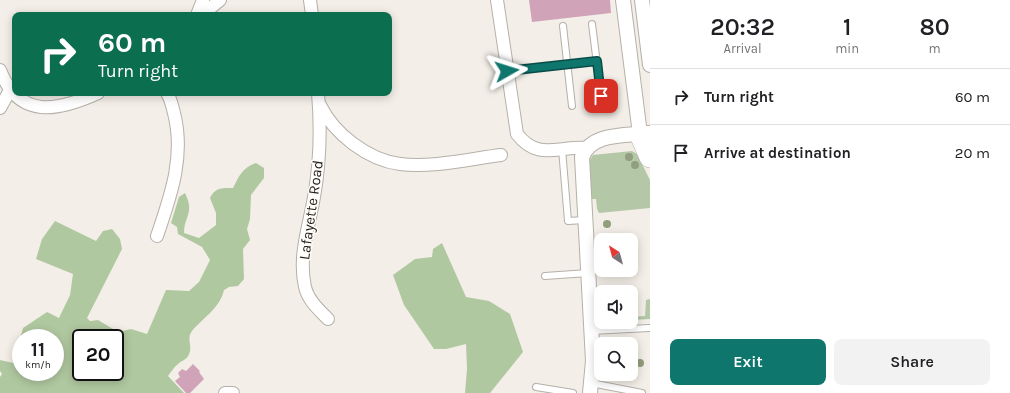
<!DOCTYPE html>
<html lang="en">
<head>
<meta charset="utf-8">
<style>
  :root { --surface:#fff; --page:#f2f2f2; --text:#202124; --muted:#757577; --line:#e0e0e0; --accent:#0f766e }
  body { margin:0; font-family:Karla,sans-serif; background:var(--page); color:var(--text); height:100vh; display:flex; flex-direction:column; font-size:15px; white-space:nowrap }
  * { box-sizing:border-box; margin:0 }
  p { font-size:13px; color:var(--muted) }
  .icon { flex:none; width:22px; height:22px; fill:none; stroke:currentColor; stroke-width:2; stroke-linecap:round; stroke-linejoin:round }
  .map { position:relative; flex:1; overflow:hidden }
  .side { display:flex; flex-direction:column; background:var(--surface); width:360px }
  .side>* { flex:none }
  .hud { position:absolute; left:12px; top:12px; width:380px; height:84px; border-radius:8px; box-shadow:0 2px 10px #0003; background:#0b6e4f; color:#fff; overflow:hidden }
  .needle { width:26px; rotate:324deg }
  .fabs { position:absolute; left:594px; top:233px; display:grid; gap:8px }
  .fabs a { display:grid; place-items:center; width:44px; height:44px; border-radius:8px; background:var(--surface); box-shadow:0 2px 10px #0003; font-size:20px }
  .speed { position:absolute; left:12px; top:329px; display:flex; gap:8px; font-size:20px; font-weight:700; text-align:center }
  .speed>* { display:grid; place-content:center; width:52px; height:52px; border-radius:50%; background:var(--surface); box-shadow:0 2px 10px #0003; line-height:1 }
  .speed small { font-size:10px; font-weight:400 }
  .speed .limit { border:2px solid #111; border-radius:6px; background:#fff; color:#111 }
  .pin { position:absolute; display:grid; place-items:center; width:34px; height:34px; color:#fff; margin:-17px; border-radius:8px; box-shadow:0 2px 6px #0006 }
  .me { position:absolute; width:44px; margin:-22px; rotate:84deg; stroke-linejoin:round; filter:drop-shadow(0 0 3px #0008) }
  .turn { display:flex; align-items:center; gap:14px; height:84px; padding:0 20px; font-size:18px }
  .turn .icon { width:52px; height:52px; stroke-width:2.5 }
  .turn b { display:block; font-size:28px; line-height:34px }
  .eta { display:flex; justify-content:space-evenly; align-items:center; height:68px; text-align:center }
  .eta b { font-size:24px; font-weight:600; line-height:28px }
  .cta { display:flex; gap:8px; margin-top:auto; padding:8px 20px }
  .cta a { flex:1; height:46px; border-radius:8px; background:var(--accent); color:#fff; font-size:16px; font-weight:600; line-height:46px; text-align:center }
  .cta a+a { background:var(--page); color:var(--text) }
  ul { padding:0; list-style:none }
  li { display:flex; align-items:center; gap:12px; height:56px; padding:0 20px; border-top:1px solid var(--line) }
  li div { flex:1 }
  li b { display:block; font-size:15px }
  li em { font-style:normal }
  main { display:flex; flex:1; min-height:0 }
  .map>svg:first-child { display:block }
</style>
</head>
<body>
<main>
<div class="map">
<svg width="650" height="393" viewBox="0 0 650 393">
  <rect width="100%" height="100%" fill="#f3eee7"/>
  <path fill="#b4c8a7" d="M632,151L637,154L650,180V208L599,213L597,209L596,199H591L588,163L593,155Z
    M650,299V319L631,320V317L645,316L646,300Z"/>
  <path fill="#b0c8a0" fill-rule="evenodd" d="M256,163L264,168V178L251,195L250,219L247,229L250,240L243,249L244,279L238,286L229,287L224,290C220,308 203,318 192,331C186,339 193,347 189,354C187,360 182,360 178,364C174,367 171,372 168,376L184,393H0V377L2,374L0,371V360L13,363L20,355L19,343L23,328L47,312L59,318L70,295L73,274L36,259L42,239L55,221L96,241L103,231L112,229L120,239L122,249L87,318L90,321L98,320L118,332L131,329L147,334L166,290L189,291L199,282L210,260L202,247L178,234L177,227L171,223L179,197L185,193C195,213 184,216 184,233L199,238L216,225V213L210,198C215,187 223,188 233,188C239,176 243,167 256,163ZM21,338H55V372H21ZM81,338H115V372H81Z
    M442,243L466,297L489,301L510,314L523,352L490,393H465L467,369L466,344L446,349H434L404,305L393,275L415,259L432,257L433,249Z"/>
  <path fill="#d0a3b9" d="M529,0H610L611,13L532,22Z
    M193,364L200,371L199,372L204,379L190,393H186L175,381L180,377L178,373L182,369L186,371Z"/>
  <g fill="none" stroke-linecap="round" stroke-linejoin="round">
    <g stroke="#b5b0a9" stroke-width="8">
      <path id="service" d="M592,24L601,96
        M563,26L572,106
        M507,71L597,61
        M562,149L568,221L585,220
        M545,276L588,273
        M591,331L649,328
        M591,383L642,393
        M536,387L573,393"/>
    </g>
    <g stroke="#b5b0a9" stroke-width="14">
      <path id="minor" d="M310,0L312,15
        M497,0L517,134C538,161 557,146 587,148
        M197,15L203,0
        M202,15L220,0
        M0,70C19,120 58,111 98,93
        M318,93C321,127 320,163 314,197C309,227 298,256 305,287C308,300 318,309 328,319
        M320,105C334,134 368,160 400,164C431,168 470,159 501,155
        M0,108L10,90
        M157,236C171,195 185,156 174,113C172,106 171,99 167,93
        M225,393H233"/>
    </g>
    <g stroke="#b5b0a9" stroke-width="16">
      <path id="tertiary" d="M623,0L640,134
        M642,0L650,65
        M590,393L593,361L582,157C592,132 626,136 649,133"/>
    </g>
    <g stroke="#b5b0a9" stroke-width="22">
      <path id="motorway" d="M640,134L650,157"/>
    </g>
    <use href="#service" stroke="#fff" stroke-width="6"/>
    <use href="#minor" stroke="#fff" stroke-width="12"/>
    <use href="#tertiary" stroke="#fff" stroke-width="14"/>
    <use href="#motorway" stroke="#fff" stroke-width="21"/>
  </g>
  <g fill="#919f7e">
    <circle cx="629" cy="157" r="4"/>
    <circle cx="635" cy="165" r="4"/>
    <circle cx="607" cy="224" r="4"/>
    <circle cx="640" cy="363" r="4"/>
  </g>
  <g fill="none" stroke-linecap="round" stroke-linejoin="round">
    <g stroke="#0a4d48" stroke-width="10">
      <path id="route" d="M507,71L597,61L601,96"/>
    </g>
    <use href="#route" stroke="#0f766e" stroke-width="7"/>
  </g>
  <g text-anchor="middle" stroke-width="3" stroke-linejoin="round" paint-order="stroke">
    <g font-size="15" fill="#211f1c" stroke="#fffbf7">
      <text transform="translate(311 210) rotate(-82)" y="5">Lafayette Road</text>
    </g>
  </g>
</svg>
<div class="fabs">
<a><svg class="needle" viewBox="-14 -14 28 28"><path d="M0-13l5 13h-10z" fill="#e53935"/><path d="M0 13l5-13h-10z" fill="#757577"/></svg></a>
<a><svg class="icon" aria-label="sound" viewBox="0 0 24 24"><path d="M4 9h4l5-4v14l-5-4H4zM17 9q2 3 0 6"/></svg></a>
<a><svg class="icon" aria-label="search" viewBox="0 0 24 24"><circle cx="10" cy="10" r="6"/><path d="M15 15l6 6"/></svg></a>
</div>
<div class="speed"><div>11<small>km/h</small></div><div class="limit">20</div></div>
<div class="pin" style="left:601px;top:96px;background:#d93025"><svg class="icon" aria-label="arrive" viewBox="0 0 24 24"><path d="M6 21V4h12l-3 4 3 4H6"/></svg></div>
<svg class="me" style="left:507px;top:71px" viewBox="-20 -20 40 40"><path d="M0-17L14 15 0 8-14 15z" fill="#0f766e" stroke="#fff" stroke-width="4"/></svg>
<div class="hud">
<div class="turn"><svg class="icon" aria-label="right" viewBox="0 0 24 24"><path d="M7 20v-9h11M14 6l5 5-5 5"/></svg><div><b>60 m</b>Turn right</div></div>
</div>
</div>
<section class="side">
<div class="eta">
<div><b>20:32</b><p>Arrival</p></div>
<div><b>1</b><p>min</p></div>
<div><b>80</b><p>m</p></div>
</div>
<ul>
<li><svg class="icon" aria-label="right" viewBox="0 0 24 24"><path d="M7 20v-9h11M14 6l5 5-5 5"/></svg><div><b>Turn right</b></div><em>60 m</em></li>
<li><svg class="icon" aria-label="arrive" viewBox="0 0 24 24"><path d="M6 21V4h12l-3 4 3 4H6"/></svg><div><b>Arrive at destination</b></div><em>20 m</em></li>
</ul>
<div class="cta"><a>Exit</a><a>Share</a></div>
</section>
</main>
</body>
</html>
